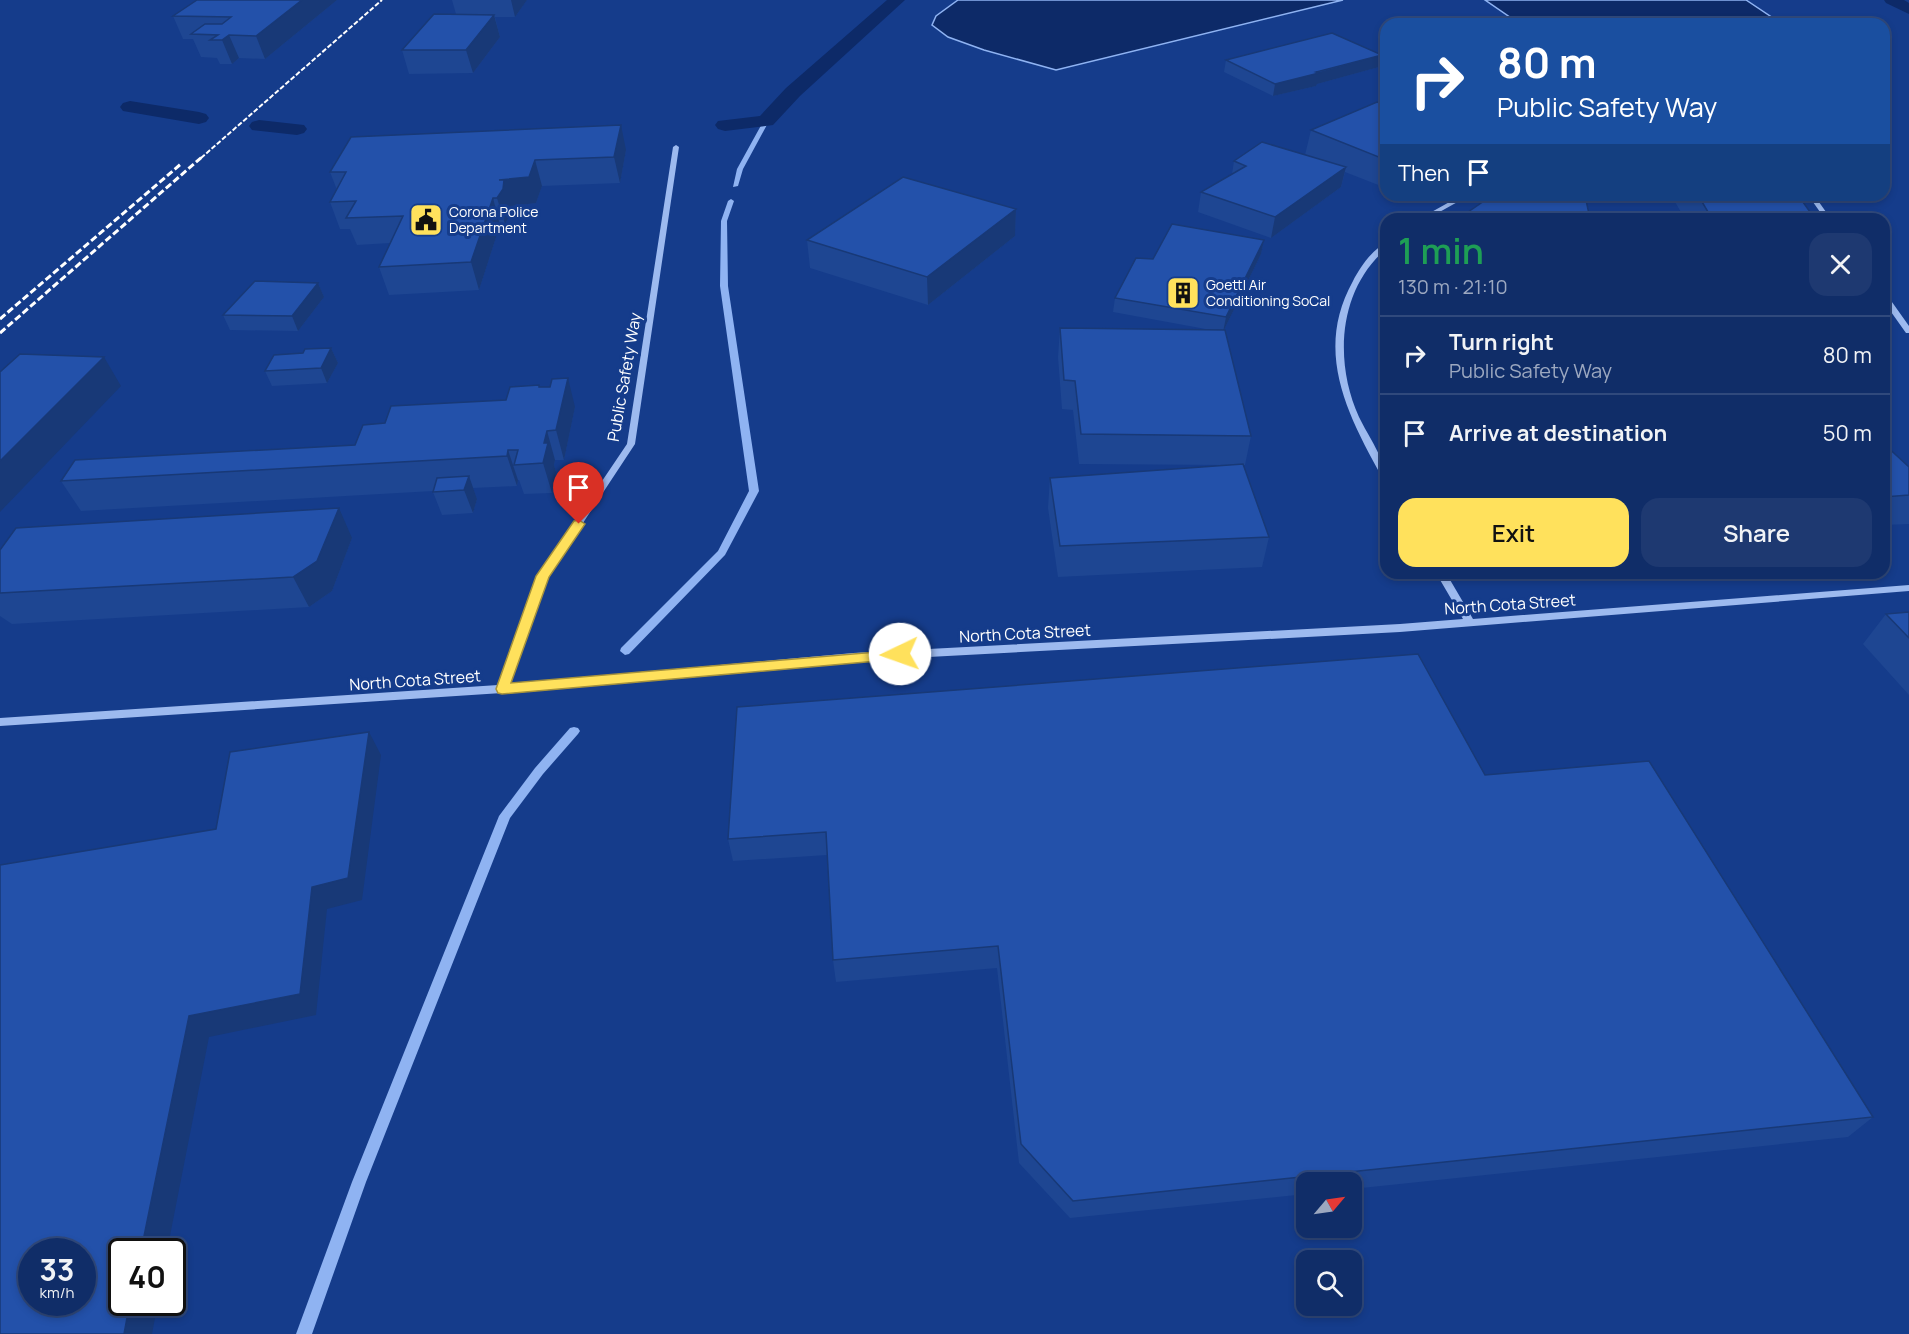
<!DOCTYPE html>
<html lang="en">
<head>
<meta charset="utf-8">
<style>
  :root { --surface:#102d68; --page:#1e3971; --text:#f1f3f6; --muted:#9ca8c0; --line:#30497c; --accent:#ffe15c }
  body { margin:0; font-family:Manrope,sans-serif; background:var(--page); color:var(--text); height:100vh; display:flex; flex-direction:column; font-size:22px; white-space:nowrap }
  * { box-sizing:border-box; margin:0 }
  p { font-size:20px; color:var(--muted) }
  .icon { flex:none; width:33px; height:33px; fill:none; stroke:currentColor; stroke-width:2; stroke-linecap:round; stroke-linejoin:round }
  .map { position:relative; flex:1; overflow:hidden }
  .drawer { position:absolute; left:1380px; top:213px; width:510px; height:366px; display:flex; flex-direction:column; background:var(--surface); border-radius:18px; box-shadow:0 3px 9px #0003,0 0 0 2px var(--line) }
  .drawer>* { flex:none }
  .hud { position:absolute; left:1380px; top:18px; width:510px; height:183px; border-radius:18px; box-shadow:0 3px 9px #0003,0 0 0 2px var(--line); background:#1a4fa0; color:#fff; overflow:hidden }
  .needle { width:39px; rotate:61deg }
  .tools { position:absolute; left:1296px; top:1172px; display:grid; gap:12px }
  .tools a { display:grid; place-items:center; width:66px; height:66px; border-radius:12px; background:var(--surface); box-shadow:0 3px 9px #0003,0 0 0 2px var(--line); font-size:30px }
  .speed { position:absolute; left:18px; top:1238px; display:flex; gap:12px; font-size:30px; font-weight:700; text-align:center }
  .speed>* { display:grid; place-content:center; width:78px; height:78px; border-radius:50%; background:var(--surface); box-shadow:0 3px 9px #0003,0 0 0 2px var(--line); line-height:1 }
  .speed small { font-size:15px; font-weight:400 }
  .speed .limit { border:3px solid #111; border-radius:9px; background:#fff; color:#111 }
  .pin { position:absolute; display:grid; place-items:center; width:51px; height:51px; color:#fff; margin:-62px -26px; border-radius:50% 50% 50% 0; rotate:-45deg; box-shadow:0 0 6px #0007 }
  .pin .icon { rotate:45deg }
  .me { position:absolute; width:66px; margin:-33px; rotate:267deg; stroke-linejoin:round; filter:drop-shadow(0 0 4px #0008) }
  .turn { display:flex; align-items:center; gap:21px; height:126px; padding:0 18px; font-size:27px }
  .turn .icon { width:78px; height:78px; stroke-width:2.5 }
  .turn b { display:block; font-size:42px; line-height:51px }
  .then { display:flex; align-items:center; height:57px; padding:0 18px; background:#0003; gap:12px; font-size:22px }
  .round { display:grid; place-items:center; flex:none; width:63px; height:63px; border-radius:18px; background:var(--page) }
  .overview { display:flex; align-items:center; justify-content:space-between; height:102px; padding:0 18px }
  h1 { font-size:36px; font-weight:600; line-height:45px; color:#1e9e55 }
  .primary-button { display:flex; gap:12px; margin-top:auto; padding:12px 18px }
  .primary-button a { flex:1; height:69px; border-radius:18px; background:var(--accent); color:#111; font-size:24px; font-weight:600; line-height:69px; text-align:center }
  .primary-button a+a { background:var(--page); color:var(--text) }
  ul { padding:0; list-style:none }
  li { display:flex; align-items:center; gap:18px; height:78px; padding:0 18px; border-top:2px solid var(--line) }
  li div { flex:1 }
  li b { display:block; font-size:22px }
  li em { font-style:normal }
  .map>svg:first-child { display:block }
</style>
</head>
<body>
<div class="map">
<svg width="1909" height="1334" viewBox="0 0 1909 1334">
  <rect width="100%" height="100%" fill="#153c8b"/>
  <path fill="#0d2a68" stroke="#8fb3f2" stroke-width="1.5" d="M958,0H1343L1056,70L984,50L948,37L932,25L936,16Z
    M1485,0H1746L1782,24H1520Z"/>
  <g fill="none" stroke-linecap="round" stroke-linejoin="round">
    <path fill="#8fb3f2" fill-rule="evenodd" d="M764,120L769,121L743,169L738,186L733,187L737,169Z
      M731,199L734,201L727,221L728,286L759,491L725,555L629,654L625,655L620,651L621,648L718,551L749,491L720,286L721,221L728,201Z
      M574,727L578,728L580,731L578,734L543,774L510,818L366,1182L312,1334H296L352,1182L499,816L535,768L570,728Z"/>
    <path fill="#0d2a68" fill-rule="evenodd" d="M887,0H905L800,96L773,125L725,131L718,129L715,125L718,121L760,116L786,88Z
      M1884,0H1904L1909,3V14L1886,3Z
      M130,101L199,112L206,114L209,118L206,122L199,124L123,111L120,107L123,103Z
      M259,120L304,125L307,129L304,133L297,135L252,130L249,126L252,122Z"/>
    <path fill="#9dbaef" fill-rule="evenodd" d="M676,145L679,147L635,444L548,576L509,684L853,653L1400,624L1463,619L1436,573H1446L1473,619L1909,585V591L1400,632L853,661L502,693L0,726V718L498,685L538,576L627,444L673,147Z
      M1462,195H1470L1427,219H1419Z
      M1808,195H1814L1831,219H1825Z
      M1386,243V249C1338,290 1334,362 1359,417C1368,436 1386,460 1386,480L1382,477C1347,414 1314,351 1353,281C1360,267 1372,250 1386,243Z
      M1884,295H1887L1909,326V333H1906L1884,302Z"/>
    <path stroke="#fff" stroke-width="2" stroke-dasharray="5 2" stroke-linecap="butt" d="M201,158L382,0"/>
    <path stroke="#fff" stroke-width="3" stroke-dasharray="7 3" stroke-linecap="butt" d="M0,319L182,163
      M0,333L203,156"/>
  </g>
  <path fill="#1e4692" d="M337,0L265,59L239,58L232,64H220L217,58L201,57L193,39H183L173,16Z
    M452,0H527L515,17H495L500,37L473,73L409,74L402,50L456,14Z
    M1382,55L1379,67L1317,84L1316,86L1273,96L1224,72L1226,60Z
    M1386,105V188L1345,172L1341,187L1271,238L1198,212L1201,192L1232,174L1234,161L1305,155L1311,130Z
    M626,150L620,183L542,186L536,203L511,206L510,215L505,224L500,225L479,290L389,295L379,267L390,243L357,245L350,229H340L330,202L337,190L330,172Z
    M1671,195H1798L1815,219H1685Z
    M1016,209L1015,236L928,305L810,268L807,240Z
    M1264,240L1261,254L1224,330L1251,436L1245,465H1243L1269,537L1262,567L1058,577L1048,508L1050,478L1228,465L1079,464L1073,410L1062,409L1058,357L1060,328L1211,330L1113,312L1115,298L1153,259Z
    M318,283L324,297L298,331L230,330L223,315Z
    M331,348L338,363L327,383L272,386L265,371L303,353Z
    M539,385L540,387L575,407L564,460H555L554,465L556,472L552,493L524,494L519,480H518L517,486L473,488L477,499L473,513L442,515L433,492V491L81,511L61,481L355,445L385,423L506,400Z
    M1884,444L1909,467V524L1884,525Z
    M352,538L332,591L309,607L12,624L0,616V550Z
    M1886,614L1909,638V695L1863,644Z
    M1485,775L1873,1117L1848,1137L1352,1189V1182H1306V1194L1070,1218L1019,1163L997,968L836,982L833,960L827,855L733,861L728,839Z"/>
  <path fill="#183977" d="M302,0H337L265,59L256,36Z
    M511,0H527L515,17Z
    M494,15L500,37L473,73L466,50Z
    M229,35L239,58L232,64L222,40Z
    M1382,55L1379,67L1317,84L1316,86L1273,96L1275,84Z
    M621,125L626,150L620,183L614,157Z
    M535,160L542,186L536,203L511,206L510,215L505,224L497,198L499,180Z
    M1346,167L1341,187L1271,238L1275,217Z
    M493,198L500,225L479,290L471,262Z
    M1016,209L1015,236L928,305L927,277Z
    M1264,240L1261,254L1223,332L1226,317Z
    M318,283L324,297L298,331L292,316Z
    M331,348L338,363L327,383L321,368Z
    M104,357L121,386L0,512V461Z
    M568,378L575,407L564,460L556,430Z
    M547,431L555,460L554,465L556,472L552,493L543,463L544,443Z
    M508,450L518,480L517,486L507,456Z
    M469,476L477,499L473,513L464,490Z
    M339,508L352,538L332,591L309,607L293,577Z
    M369,732L381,755L362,900L327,909L316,1015L209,1037L167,1251H141L189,1016L312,887Z
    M130,1302H158L152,1334H124Z"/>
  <path fill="#2351aa" stroke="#183977" stroke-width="1.5" fill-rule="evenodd" d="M197,0H302L256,36L229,35L222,40H210L218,35L191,34L205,24H222L231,17L173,16Z
    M434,14L494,15L466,50H402Z
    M1332,33L1382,55L1316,72L1319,73L1275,84L1226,60Z
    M1377,102L1386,105V160L1311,130Z
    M621,125L614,157L535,160L529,177L499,180H504L503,189L497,198H493L471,262L379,267L403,216L346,218L356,201L330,202L346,172H330L351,137Z
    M1262,142L1346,167L1275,217L1201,192L1246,166L1234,161Z
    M903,177L1016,209L927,277L807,240Z
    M1505,195H1570L1586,200L1589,214L1583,219H1458L1487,199L1495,202Z
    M1698,195H1798L1815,219H1744L1741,214L1708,212Z
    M1172,224L1264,240L1226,317L1115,298L1136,258L1153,259Z
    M255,281L318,283L292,316L223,315Z
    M1060,328L1225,330L1251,436L1081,434L1075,381L1064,380Z
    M331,348L321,368L265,371L274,355L303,353L305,349Z
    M20,354L104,357L0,461V372Z
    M568,378L556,430L547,431L544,443H548L543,463L514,465L518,450H508L507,456L61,481L75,460L355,445L363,425L385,423L391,406L506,400L510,387L539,385V387H550L552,379Z
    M1884,444L1909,467V495L1884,497Z
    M1243,464L1269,537L1060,546L1050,478Z
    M469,476L464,490L433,492L437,478Z
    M339,508L317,561L293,577L0,593V550L16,528Z
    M1909,612V638L1886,614Z
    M1418,654L1485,775L1649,761L1873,1117L1073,1201L1021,1144L998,946L833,960L826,832L728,839L737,707Z
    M369,732L348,878L312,887L300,994L189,1016L141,1251H122V1302H130L124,1334H0V865L216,829L230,752ZM32,1251H82V1302H32Z"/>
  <path fill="#ffe15c" stroke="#a6923c" stroke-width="1.5" d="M579,520L585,524L549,577L511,683L900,650L907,654L900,659L502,694L498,693L496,689L536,576L574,521Z"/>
  <defs>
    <g id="civic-square" transform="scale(1.725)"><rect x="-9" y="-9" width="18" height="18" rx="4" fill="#ffe15c" stroke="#153c8b"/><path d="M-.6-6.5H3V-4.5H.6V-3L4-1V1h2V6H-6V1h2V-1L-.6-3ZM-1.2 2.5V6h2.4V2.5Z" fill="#111"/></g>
    <g id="building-square" transform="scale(1.725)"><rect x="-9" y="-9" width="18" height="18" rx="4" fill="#ffe15c" stroke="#153c8b"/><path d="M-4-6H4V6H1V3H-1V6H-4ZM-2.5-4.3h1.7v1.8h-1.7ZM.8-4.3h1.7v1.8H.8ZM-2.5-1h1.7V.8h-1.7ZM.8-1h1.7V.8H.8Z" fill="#111"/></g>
  </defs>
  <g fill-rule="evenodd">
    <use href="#civic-square" x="426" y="220"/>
    <use href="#building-square" x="1183" y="293"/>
  </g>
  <g text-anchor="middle" stroke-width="6" stroke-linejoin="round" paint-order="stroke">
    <g font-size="14" fill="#fff" stroke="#153c8b" text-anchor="start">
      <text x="449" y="217">Corona Police<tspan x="449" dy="16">Department</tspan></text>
      <text x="1206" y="290">Goettl Air<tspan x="1206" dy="16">Conditioning SoCal</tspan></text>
    </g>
    <g font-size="16" fill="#fff" stroke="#153c8b">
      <text transform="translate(624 377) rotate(-80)" y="6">Public Safety Way</text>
      <text transform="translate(1510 604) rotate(-4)" y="6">North Cota Street</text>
      <text transform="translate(1025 633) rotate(-3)" y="6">North Cota Street</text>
      <text transform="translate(415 680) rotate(-4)" y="6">North Cota Street</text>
    </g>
  </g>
</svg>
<div class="tools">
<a><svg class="needle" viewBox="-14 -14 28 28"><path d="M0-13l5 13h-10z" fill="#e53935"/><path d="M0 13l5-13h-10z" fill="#9ca8c0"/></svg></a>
<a><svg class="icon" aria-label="search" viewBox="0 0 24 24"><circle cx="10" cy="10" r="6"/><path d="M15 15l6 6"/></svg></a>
</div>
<div class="speed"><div>33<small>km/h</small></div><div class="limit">40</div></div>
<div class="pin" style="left:579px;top:524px;background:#d93025"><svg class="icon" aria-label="arrive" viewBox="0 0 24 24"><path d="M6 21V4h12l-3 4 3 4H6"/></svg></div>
<svg class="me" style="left:900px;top:654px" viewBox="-20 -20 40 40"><circle r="19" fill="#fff"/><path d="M0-13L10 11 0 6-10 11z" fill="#ffe15c"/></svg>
<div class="hud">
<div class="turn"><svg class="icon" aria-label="right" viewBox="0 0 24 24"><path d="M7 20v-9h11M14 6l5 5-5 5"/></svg><div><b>80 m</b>Public Safety Way</div></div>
<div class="then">Then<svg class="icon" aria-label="arrive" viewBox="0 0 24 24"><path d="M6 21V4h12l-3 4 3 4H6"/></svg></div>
</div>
<section class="drawer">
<div class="overview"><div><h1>1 min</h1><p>130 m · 21:10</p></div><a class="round"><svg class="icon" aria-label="close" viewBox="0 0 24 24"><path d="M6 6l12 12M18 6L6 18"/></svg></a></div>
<ul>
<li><svg class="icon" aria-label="right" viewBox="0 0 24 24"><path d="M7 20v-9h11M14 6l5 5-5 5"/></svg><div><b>Turn right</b><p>Public Safety Way</p></div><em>80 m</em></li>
<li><svg class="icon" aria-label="arrive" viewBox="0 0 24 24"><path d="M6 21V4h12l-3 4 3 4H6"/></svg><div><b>Arrive at destination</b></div><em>50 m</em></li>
</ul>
<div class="primary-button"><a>Exit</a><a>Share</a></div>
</section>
</div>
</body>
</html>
